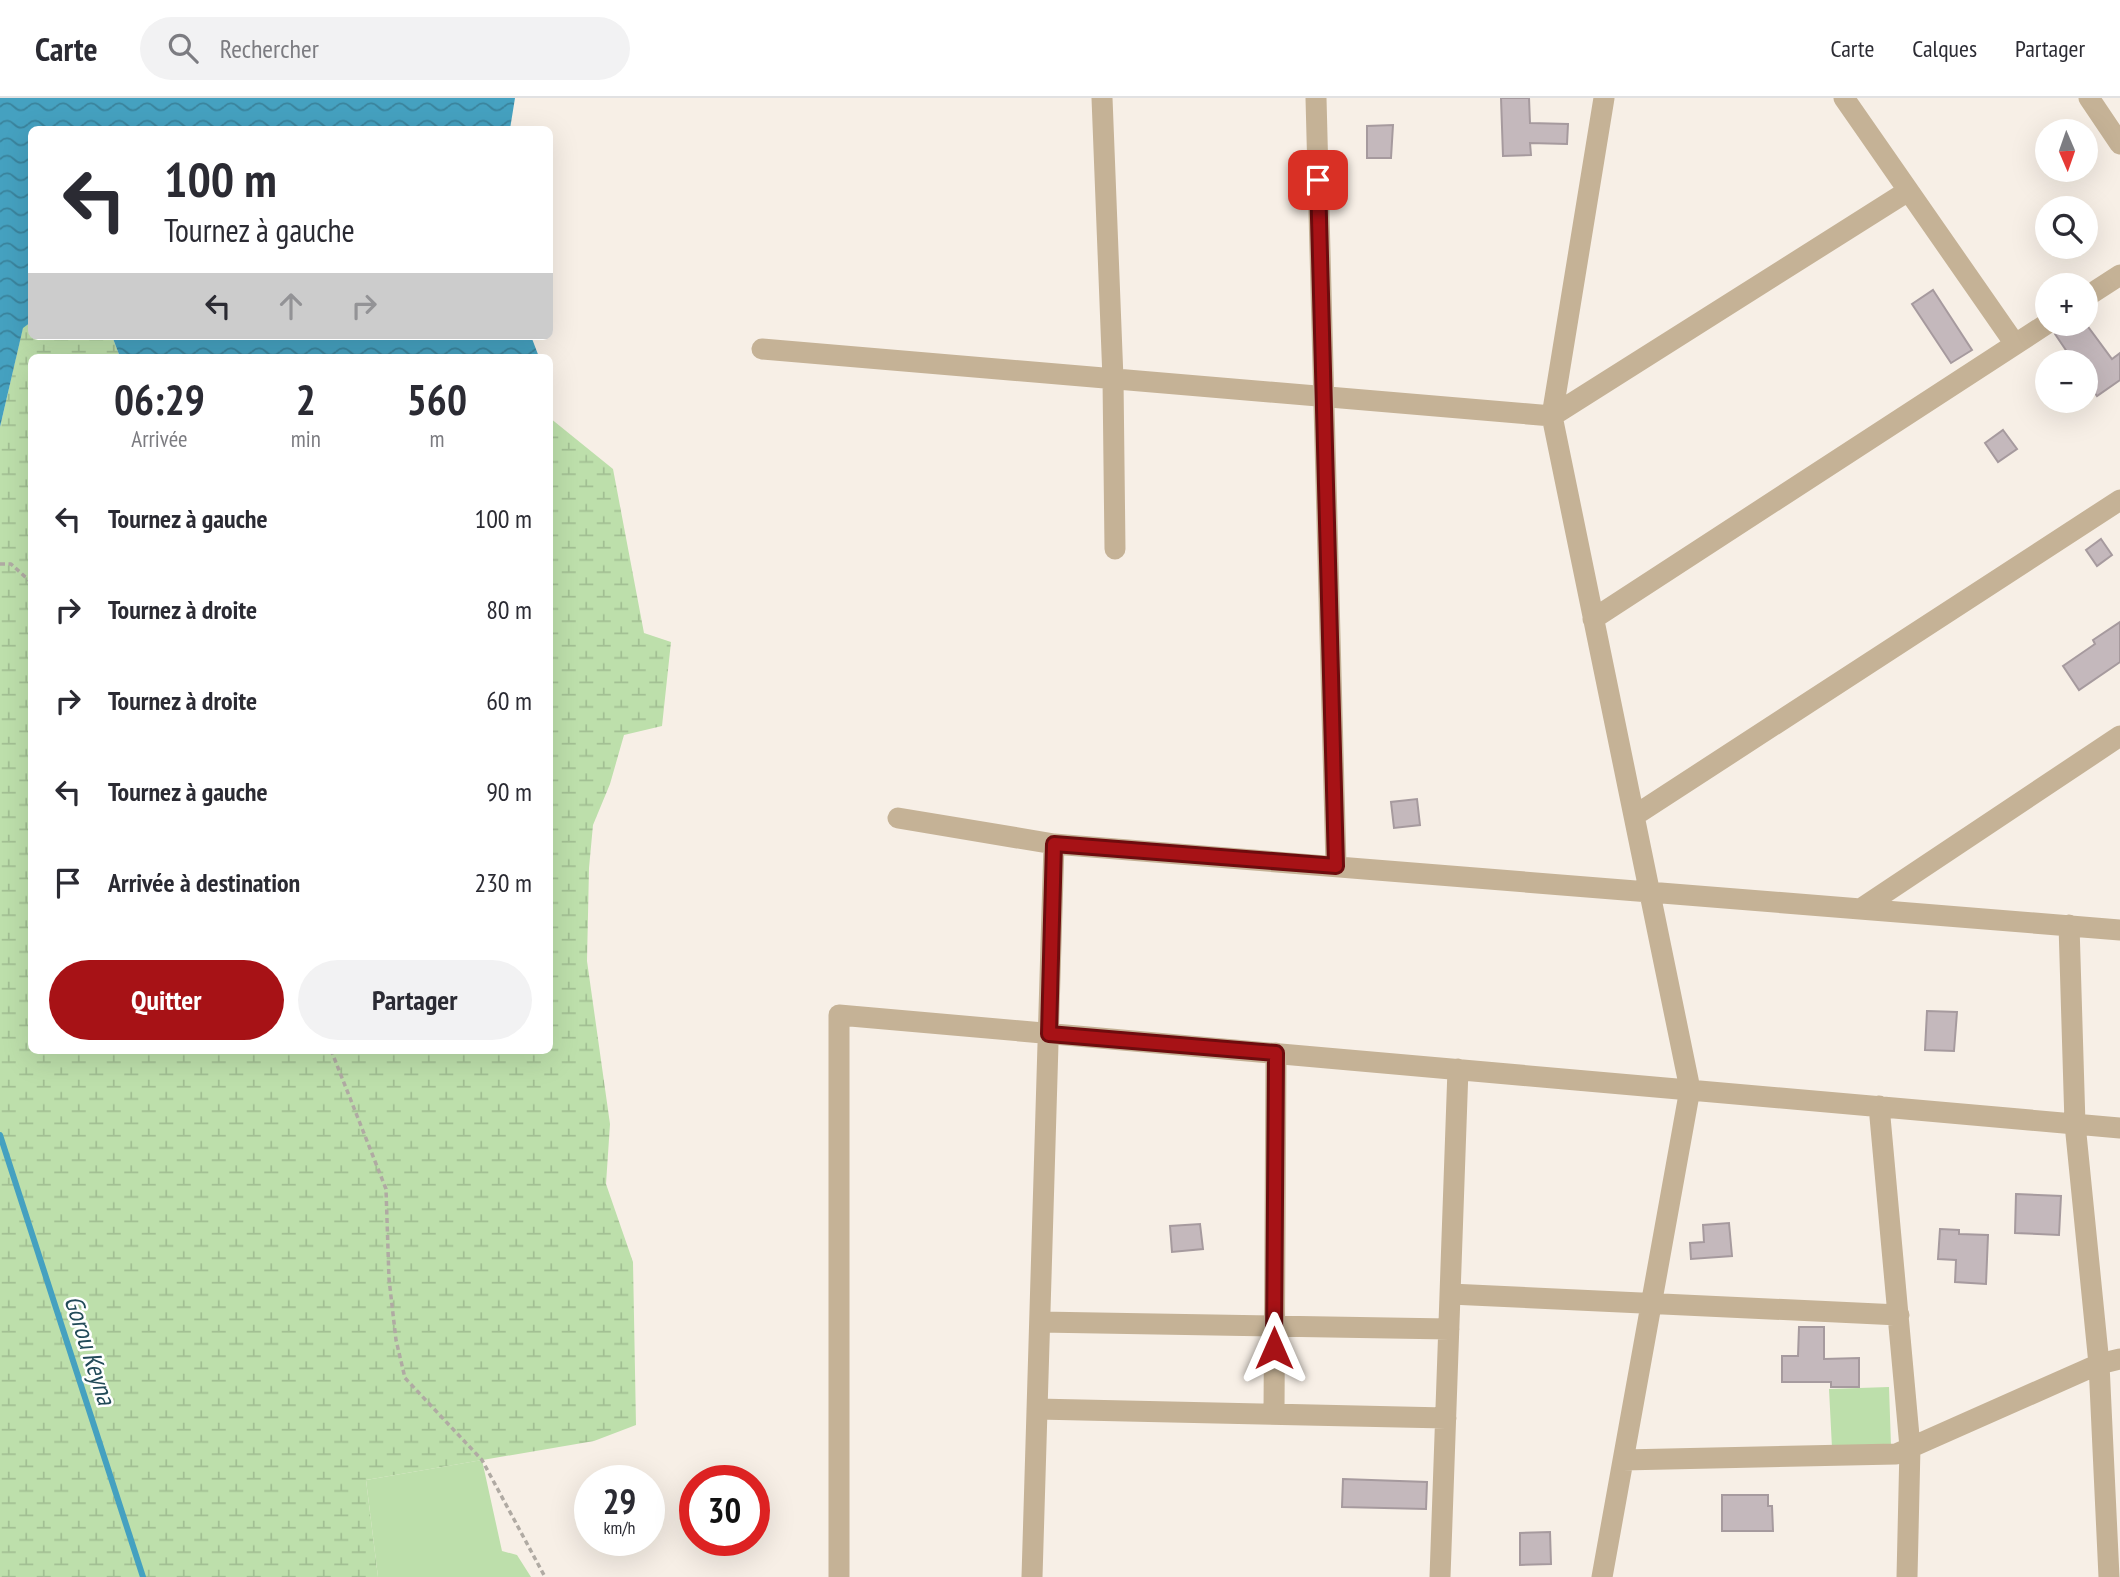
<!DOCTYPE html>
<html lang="fr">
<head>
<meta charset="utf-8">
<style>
  :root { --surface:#fff; --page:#f2f2f3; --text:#2b2b33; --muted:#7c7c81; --line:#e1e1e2; --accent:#a71216 }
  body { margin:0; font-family:"PT Sans Narrow",sans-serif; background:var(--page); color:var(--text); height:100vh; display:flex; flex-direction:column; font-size:26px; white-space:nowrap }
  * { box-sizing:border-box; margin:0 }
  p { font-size:23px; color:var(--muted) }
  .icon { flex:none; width:38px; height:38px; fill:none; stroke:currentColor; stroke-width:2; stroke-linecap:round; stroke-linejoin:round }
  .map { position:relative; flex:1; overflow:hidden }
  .drawer { position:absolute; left:28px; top:256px; width:525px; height:700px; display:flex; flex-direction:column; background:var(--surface); border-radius:10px; box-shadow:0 7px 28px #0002 }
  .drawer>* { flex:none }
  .top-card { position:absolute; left:28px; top:28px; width:525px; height:214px; border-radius:10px; box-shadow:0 7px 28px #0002; background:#fff; color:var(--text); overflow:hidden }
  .needle { width:46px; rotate:178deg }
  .controls { position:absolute; left:2035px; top:21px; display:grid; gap:14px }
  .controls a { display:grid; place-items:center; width:63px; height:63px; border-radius:50%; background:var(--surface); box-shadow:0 7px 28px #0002; font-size:35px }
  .speed { position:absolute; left:574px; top:1367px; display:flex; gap:14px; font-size:35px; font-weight:700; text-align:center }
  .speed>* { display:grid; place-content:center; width:91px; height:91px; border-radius:50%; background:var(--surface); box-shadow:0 7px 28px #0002; line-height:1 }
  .speed small { font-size:18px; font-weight:400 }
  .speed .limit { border:10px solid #d22; background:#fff; color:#111 }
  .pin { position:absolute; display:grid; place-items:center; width:60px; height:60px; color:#fff; margin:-30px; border-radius:14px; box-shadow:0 4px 10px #0006 }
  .me { position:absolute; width:77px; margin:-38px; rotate:0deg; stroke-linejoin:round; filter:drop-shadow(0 0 5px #0008) }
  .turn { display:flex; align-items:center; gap:24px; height:147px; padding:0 21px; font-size:32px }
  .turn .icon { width:91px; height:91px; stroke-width:2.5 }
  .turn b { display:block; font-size:49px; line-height:60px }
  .lanes { display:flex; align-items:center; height:66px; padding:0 21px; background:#0003; justify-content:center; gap:35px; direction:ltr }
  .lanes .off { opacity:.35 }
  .eta { display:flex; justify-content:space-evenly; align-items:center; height:119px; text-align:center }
  .eta b { font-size:42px; font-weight:600; line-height:49px }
  .action { display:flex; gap:14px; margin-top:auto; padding:14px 21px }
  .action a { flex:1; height:80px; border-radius:42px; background:var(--accent); color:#fff; font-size:28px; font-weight:600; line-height:80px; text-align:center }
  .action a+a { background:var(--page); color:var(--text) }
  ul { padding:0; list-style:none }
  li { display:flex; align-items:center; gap:21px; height:91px; padding:0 21px }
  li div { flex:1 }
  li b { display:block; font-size:26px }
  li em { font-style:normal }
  header { display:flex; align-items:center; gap:42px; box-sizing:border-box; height:98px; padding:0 35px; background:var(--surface); border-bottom:2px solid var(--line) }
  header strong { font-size:33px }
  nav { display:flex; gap:38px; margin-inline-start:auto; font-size:24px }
  .search { width:490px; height:63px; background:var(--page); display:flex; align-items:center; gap:18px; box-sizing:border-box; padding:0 24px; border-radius:38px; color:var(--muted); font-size:26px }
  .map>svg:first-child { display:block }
</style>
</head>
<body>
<header>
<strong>Carte</strong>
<div class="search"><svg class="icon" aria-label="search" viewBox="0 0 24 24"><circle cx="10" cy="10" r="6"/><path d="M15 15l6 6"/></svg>Rechercher</div>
<nav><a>Carte</a><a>Calques</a><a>Partager</a></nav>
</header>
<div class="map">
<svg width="2120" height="1479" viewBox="0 0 2120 1479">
  <defs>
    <pattern id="wetland-marsh" width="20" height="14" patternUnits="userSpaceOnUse" patternTransform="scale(1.75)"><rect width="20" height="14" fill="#bddfab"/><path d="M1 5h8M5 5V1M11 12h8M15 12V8" fill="none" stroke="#a2bf93"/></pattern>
    <pattern id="water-waves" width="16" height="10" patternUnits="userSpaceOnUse" patternTransform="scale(1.75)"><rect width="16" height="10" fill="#45a1c0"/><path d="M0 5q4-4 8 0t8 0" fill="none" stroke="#3a839c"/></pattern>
  </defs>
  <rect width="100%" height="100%" fill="#f7efe6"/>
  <path fill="url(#wetland-marsh)" d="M31,224L32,238H112L120,259H32V952H550V320L613,371L644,535L671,544L662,628L624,637L610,686L593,727L589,770L587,863L610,1026L606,1086L633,1164L636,1327L594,1343L366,1382L378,1479H0V329L23,229Z"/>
  <path fill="#bddfab" d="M1889,1289L1891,1348L1832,1350L1829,1291Z
    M482,1362L502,1453L517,1457L531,1479H378L366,1382Z"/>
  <path fill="url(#water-waves)" d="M0,0H515L510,31L32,32L31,224L23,230L0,329Z
    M112,238H531L539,259H120Z"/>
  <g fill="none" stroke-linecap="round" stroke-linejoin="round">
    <path stroke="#45a1c0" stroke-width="6" d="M0,1037L143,1479"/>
  </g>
  <path fill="#c4b8bc" stroke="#a69a9e" stroke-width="2" d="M1501,0H1529L1530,25L1568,26L1567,46L1530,45L1531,57L1503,58Z
    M1393,27L1391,60H1367V28Z
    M1933,192L1972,252L1951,265L1912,206Z
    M2068,226H2086L2112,261L2120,255V282L2097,298L2086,282V264H2074L2055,236Z
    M2003,332L2017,351L1998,364L1985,345Z
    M2101,441L2112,457L2097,468L2086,452Z
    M2120,524V564L2079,592L2063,568L2095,546L2093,542Z
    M1417,701L1420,727L1394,730L1391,704Z
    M1927,913L1957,914L1954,953L1925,952Z
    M2016,1096L2061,1098L2059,1137L2015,1135Z
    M1729,1125L1732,1158L1691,1161L1690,1145L1704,1144L1703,1127Z
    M1200,1126L1203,1151L1172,1154L1170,1128Z
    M1940,1131L1959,1132V1136L1988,1137L1986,1186L1955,1184L1956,1162L1938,1161Z
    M1799,1229H1824V1261L1859,1260V1289H1831V1284H1782V1258H1798Z
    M1343,1381L1427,1384L1426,1411L1342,1409Z
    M1722,1397H1768V1408H1772L1773,1433H1722Z
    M1550,1434L1551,1466L1520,1467V1435Z"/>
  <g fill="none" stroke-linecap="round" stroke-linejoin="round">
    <path stroke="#b0aaa3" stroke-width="3.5" stroke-dasharray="5 3.5" stroke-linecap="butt" d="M0,466H11L32,485
      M331,952L386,1091L389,1181L396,1242L405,1280L482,1362L545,1479"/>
    <path stroke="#c5b296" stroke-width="21" d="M1102,0L1113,281L1115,451
      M1316,0L1336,768
      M1844,0L2015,246
      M2089,0L2120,46
      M2086,199L2120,177
      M762,251L1552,318L1908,93
      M1593,521L2048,225
      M1634,718L2120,402
      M898,720L1054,746L2120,832
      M1862,810L2120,638
      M2069,827L2075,1026L2099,1266L2109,1479
      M1879,1008L1910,1349L1907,1479
      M1450,1196L1899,1217
      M1040,1224L1449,1231
      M1037,1311L1446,1320
      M1274,1316L1276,955
      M1623,1362L1896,1356L2099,1266L2120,1261
      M839,1479V917L2120,1030
      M1032,1479L1054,746
      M1440,1479L1458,971
      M1602,1479L1690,991L1552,318L1604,0"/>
  </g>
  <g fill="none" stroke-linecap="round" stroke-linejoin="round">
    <g stroke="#6d0c0e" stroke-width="18">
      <path id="route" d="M1274,1250L1276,955L1049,936L1054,746L1336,768L1318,82"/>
    </g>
    <use href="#route" stroke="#a71216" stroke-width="12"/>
  </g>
  <g text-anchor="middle" stroke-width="5" stroke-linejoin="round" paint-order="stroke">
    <g font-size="26" font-style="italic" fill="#214a58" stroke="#fff">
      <text transform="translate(90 1252) rotate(72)" y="9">Gorou Keyna</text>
    </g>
  </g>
</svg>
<div class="controls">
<a><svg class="needle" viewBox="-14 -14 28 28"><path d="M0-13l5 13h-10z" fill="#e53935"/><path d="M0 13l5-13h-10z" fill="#7c7c81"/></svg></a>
<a><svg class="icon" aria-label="search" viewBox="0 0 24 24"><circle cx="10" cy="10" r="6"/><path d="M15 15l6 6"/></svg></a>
<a>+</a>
<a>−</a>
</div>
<div class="speed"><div>29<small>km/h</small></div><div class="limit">30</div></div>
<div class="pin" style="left:1318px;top:82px;background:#d93025"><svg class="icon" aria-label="arrive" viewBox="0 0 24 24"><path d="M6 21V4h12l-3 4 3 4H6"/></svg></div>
<svg class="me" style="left:1274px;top:1250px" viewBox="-20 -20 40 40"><path d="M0-17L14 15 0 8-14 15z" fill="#a71216" stroke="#fff" stroke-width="4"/></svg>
<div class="top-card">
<div class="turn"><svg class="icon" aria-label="left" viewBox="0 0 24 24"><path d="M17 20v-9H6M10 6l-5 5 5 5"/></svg><div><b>100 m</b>Tournez à gauche</div></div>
<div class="lanes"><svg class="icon" aria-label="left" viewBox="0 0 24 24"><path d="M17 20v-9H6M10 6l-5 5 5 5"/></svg><svg class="icon off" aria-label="ahead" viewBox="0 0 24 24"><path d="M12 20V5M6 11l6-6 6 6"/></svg><svg class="icon off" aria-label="right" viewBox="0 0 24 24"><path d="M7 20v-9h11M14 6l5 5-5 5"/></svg></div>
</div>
<section class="drawer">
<div class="eta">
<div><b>06:29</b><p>Arrivée</p></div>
<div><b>2</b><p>min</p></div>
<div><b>560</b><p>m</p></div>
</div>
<ul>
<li><svg class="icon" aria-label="left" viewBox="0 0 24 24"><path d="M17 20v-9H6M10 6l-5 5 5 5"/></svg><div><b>Tournez à gauche</b></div><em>100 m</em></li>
<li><svg class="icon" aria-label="right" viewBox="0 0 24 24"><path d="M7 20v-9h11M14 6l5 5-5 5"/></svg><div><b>Tournez à droite</b></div><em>80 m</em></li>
<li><svg class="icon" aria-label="right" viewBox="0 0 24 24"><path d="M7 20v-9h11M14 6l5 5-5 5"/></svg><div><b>Tournez à droite</b></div><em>60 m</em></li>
<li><svg class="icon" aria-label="left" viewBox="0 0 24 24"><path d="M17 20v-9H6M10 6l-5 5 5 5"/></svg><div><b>Tournez à gauche</b></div><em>90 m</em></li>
<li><svg class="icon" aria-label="arrive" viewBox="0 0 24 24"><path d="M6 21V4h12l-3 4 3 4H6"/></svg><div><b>Arrivée à destination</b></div><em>230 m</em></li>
</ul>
<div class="action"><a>Quitter</a><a>Partager</a></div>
</section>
</div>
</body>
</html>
